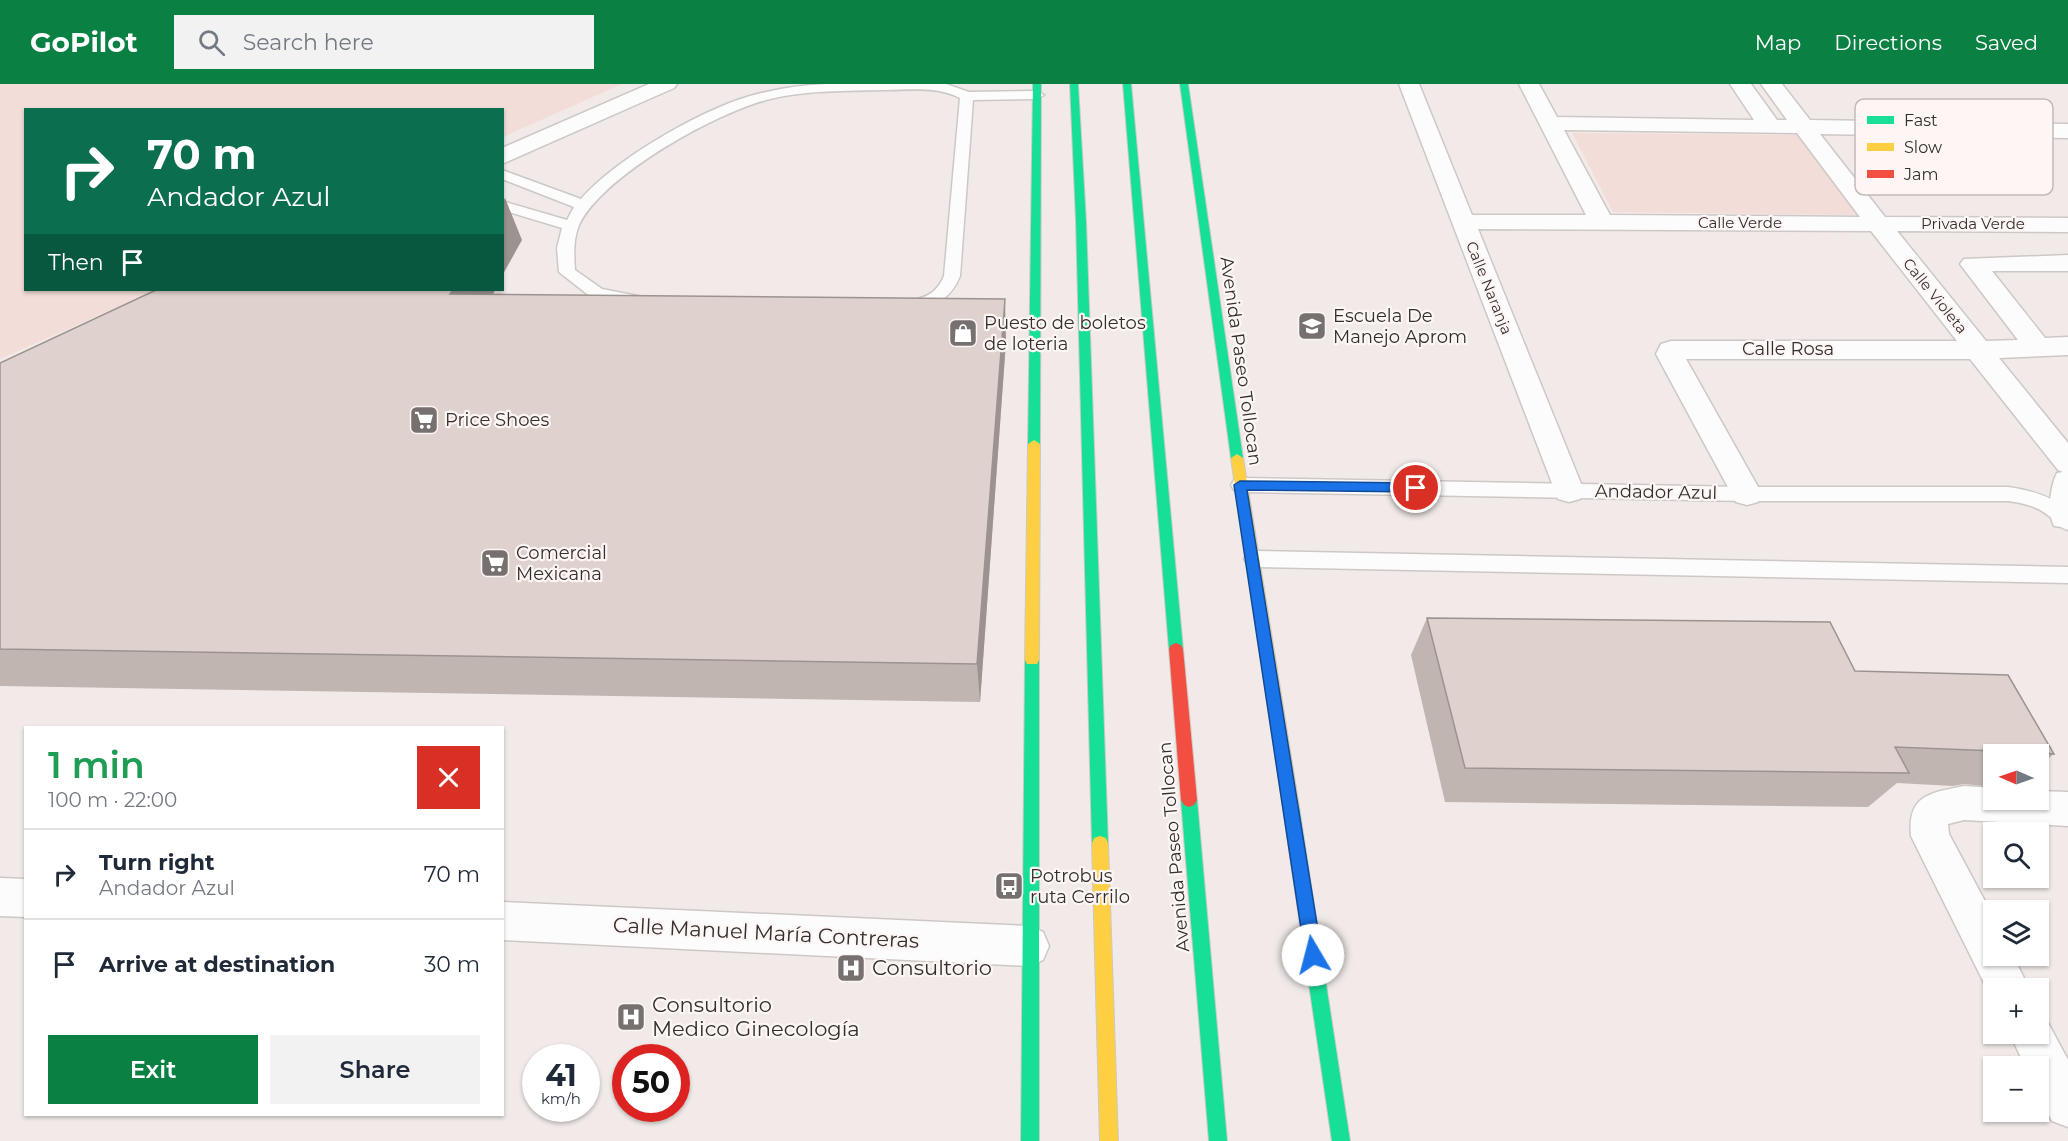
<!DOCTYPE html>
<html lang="en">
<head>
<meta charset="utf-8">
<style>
  :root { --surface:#fff; --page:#f2f2f3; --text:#1f2937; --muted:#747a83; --line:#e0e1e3; --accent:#0b8043 }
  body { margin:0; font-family:Montserrat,sans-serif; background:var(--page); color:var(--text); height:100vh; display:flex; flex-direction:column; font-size:22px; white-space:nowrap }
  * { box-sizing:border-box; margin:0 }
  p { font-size:20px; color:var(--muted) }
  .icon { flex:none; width:33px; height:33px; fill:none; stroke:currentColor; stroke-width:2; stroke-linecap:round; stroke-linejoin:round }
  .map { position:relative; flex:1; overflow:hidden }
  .sheet { position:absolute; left:24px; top:642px; width:480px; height:390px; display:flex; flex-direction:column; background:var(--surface); border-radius:0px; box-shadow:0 2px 4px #0004 }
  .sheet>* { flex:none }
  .top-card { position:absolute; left:24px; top:24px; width:480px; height:183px; border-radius:0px; box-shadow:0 2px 4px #0004; background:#0b6e4f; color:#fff; overflow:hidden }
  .needle { width:39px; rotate:272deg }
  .tools { position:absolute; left:1983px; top:660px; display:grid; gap:12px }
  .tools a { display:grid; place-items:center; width:66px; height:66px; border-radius:0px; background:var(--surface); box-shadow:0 2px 4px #0004; font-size:30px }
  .speed { position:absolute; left:522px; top:960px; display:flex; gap:12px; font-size:30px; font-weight:700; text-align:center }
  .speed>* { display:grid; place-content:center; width:78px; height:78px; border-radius:50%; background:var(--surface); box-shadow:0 2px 4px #0004; line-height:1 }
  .speed small { font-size:15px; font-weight:400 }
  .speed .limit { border:9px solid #d22; background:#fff; color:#111 }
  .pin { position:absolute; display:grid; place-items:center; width:51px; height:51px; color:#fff; margin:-26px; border:3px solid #fff; border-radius:50%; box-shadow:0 2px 6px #0007 }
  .me { position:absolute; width:66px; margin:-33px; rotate:352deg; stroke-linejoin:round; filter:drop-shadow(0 0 4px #0008) }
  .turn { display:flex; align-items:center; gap:21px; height:126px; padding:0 24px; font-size:27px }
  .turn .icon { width:78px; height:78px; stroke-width:2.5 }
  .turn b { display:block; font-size:42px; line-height:51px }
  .then { display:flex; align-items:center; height:57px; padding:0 24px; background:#0003; gap:12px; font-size:22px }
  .round { display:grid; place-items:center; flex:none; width:63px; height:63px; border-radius:0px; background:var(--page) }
  .summary { display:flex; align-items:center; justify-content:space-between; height:102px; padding:0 24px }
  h1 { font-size:36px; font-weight:600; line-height:45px; color:#1e9e55 }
  .action { display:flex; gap:12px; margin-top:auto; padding:12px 24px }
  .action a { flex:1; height:69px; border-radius:0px; background:var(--accent); color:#fff; font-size:24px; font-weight:600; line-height:69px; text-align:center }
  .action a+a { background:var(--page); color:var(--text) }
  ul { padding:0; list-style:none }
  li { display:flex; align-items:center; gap:18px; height:90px; padding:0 24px; border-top:2px solid var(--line) }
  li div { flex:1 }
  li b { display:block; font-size:22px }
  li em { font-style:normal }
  header { display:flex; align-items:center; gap:36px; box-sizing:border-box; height:84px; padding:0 30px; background:var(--accent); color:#fff }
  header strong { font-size:28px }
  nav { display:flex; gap:33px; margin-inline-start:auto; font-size:21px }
  .search { width:420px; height:54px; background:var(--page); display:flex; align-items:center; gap:15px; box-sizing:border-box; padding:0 21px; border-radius:0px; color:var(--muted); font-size:22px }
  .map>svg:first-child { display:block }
</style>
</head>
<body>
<header>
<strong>GoPilot</strong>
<div class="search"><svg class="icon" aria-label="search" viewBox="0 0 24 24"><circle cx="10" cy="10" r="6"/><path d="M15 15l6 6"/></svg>Search here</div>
<nav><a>Map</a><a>Directions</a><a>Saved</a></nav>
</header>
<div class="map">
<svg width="2068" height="1057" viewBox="0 0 2068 1057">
  <rect width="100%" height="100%" fill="#f1eae8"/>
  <path fill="#f3ddd8" d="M0,0H622L503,53L502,26H26V206H157L0,275Z
    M1572,49L1798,51L1858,131L1613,128Z"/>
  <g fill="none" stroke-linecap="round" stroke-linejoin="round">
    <g stroke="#cdc8c6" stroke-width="3">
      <path id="lane" d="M827,0H946L969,8L1037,7L1044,11L1037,15L973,16L960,192C950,216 935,222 911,227L903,222L905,218C924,214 936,211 944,192L960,14C937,2 909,6 884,6C846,7 807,6 770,15C717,28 603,91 579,141C573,156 574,171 575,186L602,205L643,213L645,217L643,221L637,222L591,213L559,188L557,164L562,144L502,126V117L567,136L574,123L502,95V86L581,115C616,75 699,27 750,12C775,5 801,1 827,0Z
        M1241,394L1747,403H2008C2030,406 2051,412 2068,426V446C2059,444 2056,437 2049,432C2037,422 2023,419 2008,417H1747L1241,408L1234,406L1231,401L1234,396Z
        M1254,467L2068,483V499L1254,483L1247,480L1244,475L1247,470Z"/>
    </g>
    <g stroke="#cdc8c6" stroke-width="3">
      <path id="street" d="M649,0H677L674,4L502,80V64Z
        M1399,0H1419L1472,131H1586L1519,0H1539L1557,33L1754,36L1730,0H1751L1777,36H1787L1761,0H1782L1810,36L2068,40V54L1820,50L1885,133L2068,134V148L1897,147L1986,257L2018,256L1960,180L1964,175L2068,171V187H1992L2045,254L2068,253V271L1999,274L2068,359V444L2054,442C2047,429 2050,403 2057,389L2063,388L2058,386L1970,275H1686L1762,410L1758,418L1747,421L1736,418L1656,270L1661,260L1671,257H1957L1871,147L1478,145L1584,407L1580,415L1569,418L1558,415ZM1564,46L1797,49L1860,133L1610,131Z
        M1964,702L1994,704V716H2038V707L2068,708V742L1964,736L1948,740L1949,750L1994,834V872H2013L2029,904H1994V919L1911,752C1907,711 1930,709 1964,702Z
        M0,794L26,795V833L0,832Z
        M502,818L1029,842L1043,848L1049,862L1043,876L1029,882L502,856Z
        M2038,932L2046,935L2068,976V1043L2052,1037L2038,1009V982H2025L2010,950H2038Z"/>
    </g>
    <g stroke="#cdc8c6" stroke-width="2">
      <path id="fast" d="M1033,0H1041L1040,360L1034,364L1028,360Z
        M1070,0H1078L1086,137L1108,759L1106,764L1100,766L1094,764L1092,759L1076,137Z
        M1123,0H1131L1183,565L1181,569H1171L1169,565Z
        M1180,0H1188L1243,374L1237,378L1231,374Z
        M1032,570L1037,572L1039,576V1057H1021L1025,576L1027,572Z
        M1189,709L1194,711L1197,716L1227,1057H1209L1181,716L1184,711Z
        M1291,716L1296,718L1299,723L1350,1057H1332L1283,723L1286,718Z"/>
    </g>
    <g stroke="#cdc8c6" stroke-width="2">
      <path id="slow" d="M1034,356L1040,360L1039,576L1037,580H1027L1025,576L1028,360Z
        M1237,370L1243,374L1299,723L1296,728L1291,730L1286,728L1283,723L1231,374Z
        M1100,752L1106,754L1108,759L1118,1057H1100L1092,759L1094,754Z"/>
    </g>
    <g stroke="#cdc8c6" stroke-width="2">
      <path id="jam" d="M1176,559L1181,561L1183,565L1197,716L1194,721L1189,723L1184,721L1181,716L1169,565L1171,561Z"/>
    </g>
    <use href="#lane" fill="#fdfcfc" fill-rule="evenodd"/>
    <use href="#street" fill="#fdfcfc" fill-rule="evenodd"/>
    <use href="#fast" fill="#16e098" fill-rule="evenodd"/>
    <use href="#slow" fill="#ffcf43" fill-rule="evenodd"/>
    <use href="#jam" fill="#f24e42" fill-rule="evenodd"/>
  </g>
  <path fill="#c0b5b1" d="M156,206H495L493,211L1006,257L980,618L0,602V279Z
    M1427,534L1855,587L2054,670L2038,682V670H1994V703L1964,700L1953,702L1897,699L1868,723L1445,718L1411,571Z"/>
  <path fill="#9c9390" d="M505,114L522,156L502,192V119Z
    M453,206H495L470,252L450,210Z
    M1005,215L1006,257L980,618L977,580Z"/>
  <path fill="#dfd2ce" stroke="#9c9390" stroke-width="1.5" d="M156,206H453L450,210L1005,215L977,580L0,565V279Z
    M1427,534L1830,538L1855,587L2008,591L2054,670L2009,665L1997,667L1895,663L1909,689L1465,684Z"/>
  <path fill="#1a73e8" stroke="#114b97" stroke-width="1.5" d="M1240,397L1416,399L1422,404L1416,408L1247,406L1322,871L1319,877L1313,879L1307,877L1305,871L1234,401Z"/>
  <defs>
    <g id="school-square" transform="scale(1.5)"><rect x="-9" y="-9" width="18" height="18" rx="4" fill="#76706f" stroke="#fef6f4"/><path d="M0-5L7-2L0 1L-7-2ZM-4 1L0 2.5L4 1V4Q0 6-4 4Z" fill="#fff"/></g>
    <g id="shop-square" transform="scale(1.5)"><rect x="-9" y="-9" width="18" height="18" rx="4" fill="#76706f" stroke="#fef6f4"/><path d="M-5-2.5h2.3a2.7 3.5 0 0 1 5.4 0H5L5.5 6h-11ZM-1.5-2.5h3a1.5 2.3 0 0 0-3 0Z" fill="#fff"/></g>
    <g id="supermarket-square" transform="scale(1.5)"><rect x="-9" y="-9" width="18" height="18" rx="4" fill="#76706f" stroke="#fef6f4"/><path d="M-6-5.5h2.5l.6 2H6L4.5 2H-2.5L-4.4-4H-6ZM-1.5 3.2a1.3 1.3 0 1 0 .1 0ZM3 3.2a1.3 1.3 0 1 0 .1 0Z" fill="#fff"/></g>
    <g id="bus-square" transform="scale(1.5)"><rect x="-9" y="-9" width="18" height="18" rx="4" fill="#76706f" stroke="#fef6f4"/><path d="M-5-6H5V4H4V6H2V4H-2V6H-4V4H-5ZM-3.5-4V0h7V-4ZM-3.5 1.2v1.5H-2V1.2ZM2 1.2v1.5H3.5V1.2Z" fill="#fff"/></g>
    <g id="hospital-square" transform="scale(1.5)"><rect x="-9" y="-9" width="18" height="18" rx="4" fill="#76706f" stroke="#fef6f4"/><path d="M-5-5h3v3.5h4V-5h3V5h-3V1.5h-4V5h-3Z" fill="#fff"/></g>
  </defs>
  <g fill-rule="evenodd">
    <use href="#school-square" x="1312" y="242"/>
    <use href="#shop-square" x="963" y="249"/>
    <use href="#supermarket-square" x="424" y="336"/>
    <use href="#supermarket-square" x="495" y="479"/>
    <use href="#bus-square" x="1009" y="802"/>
    <use href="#hospital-square" x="851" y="884"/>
    <use href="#hospital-square" x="631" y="933"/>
  </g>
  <g text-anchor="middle" stroke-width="4.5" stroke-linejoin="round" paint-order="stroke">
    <g font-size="15" fill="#342f2e" stroke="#fef6f4">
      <text x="1740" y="144">Calle Verde</text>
      <text x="1973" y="145">Privada Verde</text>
      <text transform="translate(1489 204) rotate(68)" y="5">Calle Naranja</text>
      <text transform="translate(1935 212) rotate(51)" y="5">Calle Violeta</text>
    </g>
    <g font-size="18" fill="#342f2e" stroke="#fef6f4" text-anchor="start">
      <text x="1333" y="238">Escuela De<tspan x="1333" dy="21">Manejo Aprom</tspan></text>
      <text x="984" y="245">Puesto de boletos<tspan x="984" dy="21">de loteria</tspan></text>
      <text x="445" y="342">Price Shoes</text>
      <text x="516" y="475">Comercial<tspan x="516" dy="21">Mexicana</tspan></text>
      <text x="1030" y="798">Potrobus<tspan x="1030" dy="21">ruta Cerrilo</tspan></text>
    </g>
    <g font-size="18" fill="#342f2e" stroke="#fef6f4">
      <text x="1788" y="271">Calle Rosa</text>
      <text transform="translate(1241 277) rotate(82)" y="6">Avenida Paseo Tollocan</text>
      <text transform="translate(1656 408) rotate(1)" y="6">Andador Azul</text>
      <text transform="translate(1174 763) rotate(-95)" y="6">Avenida Paseo Tollocan</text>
    </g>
    <g font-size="21" fill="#342f2e" stroke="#fef6f4">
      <text transform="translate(766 849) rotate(3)" y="7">Calle Manuel María Contreras</text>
    </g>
    <g font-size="21" fill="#342f2e" stroke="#fef6f4" text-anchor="start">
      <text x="872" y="891">Consultorio</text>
      <text x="652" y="928">Consultorio<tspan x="652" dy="24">Medico Ginecología</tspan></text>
    </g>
  </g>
  <rect x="1855" y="15" width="198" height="96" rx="9" fill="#fef6f4" stroke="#c1bab9" stroke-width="1.5"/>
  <rect x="1867" y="32" width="27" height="8" fill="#16e098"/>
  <rect x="1867" y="59" width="27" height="8" fill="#ffcf43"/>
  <rect x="1867" y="86" width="27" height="8" fill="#f24e42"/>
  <g font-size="16" fill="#342f2e">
    <text x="1904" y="42">Fast</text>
    <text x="1904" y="69">Slow</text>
    <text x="1904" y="96">Jam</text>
  </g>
</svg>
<div class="tools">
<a><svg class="needle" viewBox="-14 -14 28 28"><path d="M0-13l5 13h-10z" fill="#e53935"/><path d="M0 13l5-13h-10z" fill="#747a83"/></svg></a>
<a><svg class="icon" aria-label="search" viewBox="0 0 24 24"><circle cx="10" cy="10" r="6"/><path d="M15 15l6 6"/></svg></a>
<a><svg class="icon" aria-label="layers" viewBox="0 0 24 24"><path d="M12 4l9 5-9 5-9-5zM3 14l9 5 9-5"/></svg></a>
<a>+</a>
<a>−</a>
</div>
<div class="speed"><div>41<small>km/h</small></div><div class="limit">50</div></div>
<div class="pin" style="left:1416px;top:404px;background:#d93025"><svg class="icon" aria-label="arrive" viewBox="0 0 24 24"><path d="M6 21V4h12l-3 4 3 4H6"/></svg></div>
<svg class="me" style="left:1313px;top:871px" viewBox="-20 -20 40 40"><circle r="19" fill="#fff"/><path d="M0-13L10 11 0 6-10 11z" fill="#1a73e8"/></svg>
<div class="top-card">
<div class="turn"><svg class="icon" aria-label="right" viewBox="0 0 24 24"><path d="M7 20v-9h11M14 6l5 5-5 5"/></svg><div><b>70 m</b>Andador Azul</div></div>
<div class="then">Then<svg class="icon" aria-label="arrive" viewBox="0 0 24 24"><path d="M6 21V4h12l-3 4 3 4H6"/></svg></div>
</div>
<section class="sheet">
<div class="summary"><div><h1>1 min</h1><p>100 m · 22:00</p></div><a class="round" style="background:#d93025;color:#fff"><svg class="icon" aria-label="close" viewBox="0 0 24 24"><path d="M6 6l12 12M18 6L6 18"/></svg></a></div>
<ul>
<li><svg class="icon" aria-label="right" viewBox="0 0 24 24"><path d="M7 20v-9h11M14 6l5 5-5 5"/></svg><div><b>Turn right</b><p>Andador Azul</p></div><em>70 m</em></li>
<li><svg class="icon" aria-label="arrive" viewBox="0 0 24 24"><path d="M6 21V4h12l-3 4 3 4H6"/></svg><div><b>Arrive at destination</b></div><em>30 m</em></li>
</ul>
<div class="action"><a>Exit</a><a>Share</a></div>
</section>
</div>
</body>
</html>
